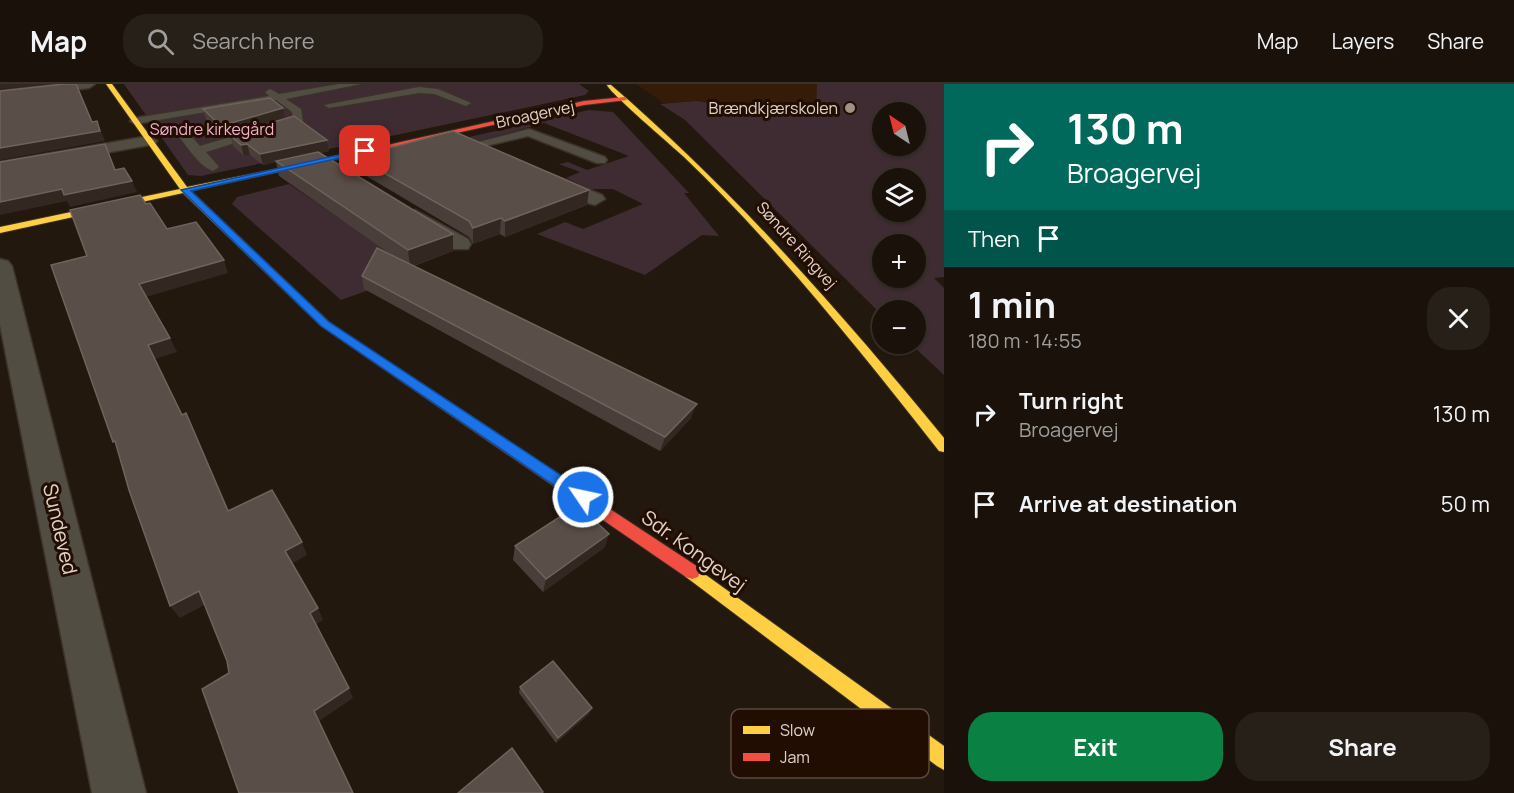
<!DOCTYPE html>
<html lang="en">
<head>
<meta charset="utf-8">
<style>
  :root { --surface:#1a120a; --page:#272018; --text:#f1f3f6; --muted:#9f9e9c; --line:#38322b; --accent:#0b8043 }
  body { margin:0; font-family:Manrope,sans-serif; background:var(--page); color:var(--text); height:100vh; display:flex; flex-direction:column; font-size:22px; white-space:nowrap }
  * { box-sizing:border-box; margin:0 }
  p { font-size:20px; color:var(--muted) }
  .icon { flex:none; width:33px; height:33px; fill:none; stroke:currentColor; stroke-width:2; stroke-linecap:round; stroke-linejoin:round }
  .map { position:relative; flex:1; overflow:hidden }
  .details { display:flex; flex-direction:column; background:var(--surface); width:570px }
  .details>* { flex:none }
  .hud { background:#00695c; color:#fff; overflow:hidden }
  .needle { width:39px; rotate:325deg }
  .fabs { position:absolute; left:872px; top:18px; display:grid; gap:12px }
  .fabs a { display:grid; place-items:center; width:54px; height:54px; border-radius:50%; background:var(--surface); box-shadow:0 2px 4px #0004,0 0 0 2px var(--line); font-size:30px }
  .pin { position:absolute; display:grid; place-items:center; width:51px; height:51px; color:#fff; margin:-26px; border-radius:12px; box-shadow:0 3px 9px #0006 }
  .me { position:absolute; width:66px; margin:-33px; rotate:304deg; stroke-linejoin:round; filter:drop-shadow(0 0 4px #0008) }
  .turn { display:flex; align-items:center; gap:21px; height:126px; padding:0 24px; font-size:27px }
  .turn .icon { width:78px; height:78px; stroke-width:2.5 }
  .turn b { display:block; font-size:42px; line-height:51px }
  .then { display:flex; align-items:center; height:57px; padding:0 24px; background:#0003; gap:12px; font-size:22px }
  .round { display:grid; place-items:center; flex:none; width:63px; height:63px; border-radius:24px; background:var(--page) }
  .overview { display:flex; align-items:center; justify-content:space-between; height:102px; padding:0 24px }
  h1 { font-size:36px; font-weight:700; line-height:45px }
  .action { display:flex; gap:12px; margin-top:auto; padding:12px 24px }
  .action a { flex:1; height:69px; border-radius:24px; background:var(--accent); color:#fff; font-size:24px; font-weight:700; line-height:69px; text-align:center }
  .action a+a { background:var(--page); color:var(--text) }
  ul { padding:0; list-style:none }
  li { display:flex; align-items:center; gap:18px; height:90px; padding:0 24px }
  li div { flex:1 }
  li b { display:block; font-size:22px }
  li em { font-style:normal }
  header { display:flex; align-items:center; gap:36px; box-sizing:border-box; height:84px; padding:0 30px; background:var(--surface); border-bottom:2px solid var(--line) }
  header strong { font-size:28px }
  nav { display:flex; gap:33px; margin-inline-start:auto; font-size:21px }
  .search { width:420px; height:54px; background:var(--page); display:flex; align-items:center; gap:15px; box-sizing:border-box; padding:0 21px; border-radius:24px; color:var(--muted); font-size:22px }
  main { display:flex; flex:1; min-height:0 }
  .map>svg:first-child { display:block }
</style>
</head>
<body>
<header>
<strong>Map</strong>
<div class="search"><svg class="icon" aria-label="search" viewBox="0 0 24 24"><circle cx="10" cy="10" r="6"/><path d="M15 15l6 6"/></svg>Search here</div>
<nav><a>Map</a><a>Layers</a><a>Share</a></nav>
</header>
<main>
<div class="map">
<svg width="944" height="709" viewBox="0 0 944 709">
  <rect width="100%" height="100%" fill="#23180e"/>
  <path fill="#351c08" d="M636,0H944L915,28H882V39L696,17L664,19Z"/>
  <path fill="#3f2c32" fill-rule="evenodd" d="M124,0H579L589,7L585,11L548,19L201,92L188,91Z
    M817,0H944V193L934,194L944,204V291L911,260H915V226H882V231L685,36L660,20L696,17L816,31ZM882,28H915V62H882ZM882,94H915V128H882ZM882,160H915V194H882Z
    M589,26L613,28L689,109H684L719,152L702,151L645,191L537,150L565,138L583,145L643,120L613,105H590L566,94L580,88L559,80L568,78L587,86L629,72L544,39L477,57L469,53Z
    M289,100L419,188L341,216L232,120L237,113Z"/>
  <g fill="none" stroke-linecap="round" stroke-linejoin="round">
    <g stroke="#3c322a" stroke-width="3">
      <path id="lane" d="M339,0H361L286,15L301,25L303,38L206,68L219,83L213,87C198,82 184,58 174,46L176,44H184L200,62L293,34L292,28L276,16L135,40L130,37L135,34L269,12L265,8L270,5L279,10Z
        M419,3L438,5L471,19L466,22L434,10L419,9L329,24L324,21Z
        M529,45L605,73L607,76L605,79H597L528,52L473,65L467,61Z"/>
    </g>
    <g stroke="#3c322a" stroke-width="3">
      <path id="street" d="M58,0H95L89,4L0,15V7Z
        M149,52L157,57L155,60L0,88V78Z
        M548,89L602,111L605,115L595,121L588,119L542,98L539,94L542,90Z
        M415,126L468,155L471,160L468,165H452L408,136L405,132L408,128Z
        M0,175L8,177L12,182L146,709H92L0,241Z"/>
    </g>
    <g stroke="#3c322a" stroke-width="2">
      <path id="slow" d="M106,0H112L187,103L326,75L324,78L191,107L329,238L345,249V253H337L321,242L183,109L0,149V143L180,105Z
        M607,1H611C735,108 840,227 944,354V368L939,367C858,264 777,162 683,72C670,60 611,10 607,1Z
        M692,481L944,662V686L937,682L686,493L684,488L686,483Z"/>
    </g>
    <g stroke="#3c322a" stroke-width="2">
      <path id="jam" d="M625,13L627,16L584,21L324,78L321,76L584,17Z
        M341,248L698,483L700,488L698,493L692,495L686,493L337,253L335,251Z"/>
    </g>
    <use href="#lane" fill="#524d42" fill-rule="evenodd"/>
    <use href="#street" fill="#524d42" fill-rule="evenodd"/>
    <use href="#slow" fill="#ffcf43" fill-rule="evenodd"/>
    <use href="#jam" fill="#f24e42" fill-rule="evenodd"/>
  </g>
  <path fill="#493e39" d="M203,25L285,34L224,52L206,35Z
    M230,51L327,56L329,67L320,69L453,150V167L414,182L691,334L660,367L364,205L362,192L393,172L279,92L276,78L263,81L250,71L244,72L233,62Z
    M356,73L589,106L587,121L505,153L500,150L473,160L469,153L358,87Z
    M515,462L605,463L543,508L513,476Z
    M520,603L589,630L556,659L519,609Z"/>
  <path fill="#332821" d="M0,0H51L0,5Z
    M283,24L285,34L224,52L221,42Z
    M97,37L105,57L0,76V64Z
    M327,56L329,67L263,81L260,70Z
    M247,60L250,71L244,72L241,61Z
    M132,97L137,108L70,123L67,117L0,131V118L62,105Z
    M589,106L587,121L505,153V137Z
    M501,134L500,150L473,160V144Z
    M453,150V167L410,183L408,166Z
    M224,176L228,189L146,213L139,200Z
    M170,254L177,268L155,275L148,261Z
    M697,320L691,334L660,367L665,353Z
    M186,329L193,343L235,440L228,427Z
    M609,450L605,463L543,508L546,495Z
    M302,458L307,471L291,480L285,467Z
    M199,507L208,519L180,534L170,522Z
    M318,524L323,536L315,541L310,529Z
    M349,604L353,614L319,637L354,709H353L314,627Z
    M592,624L589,630L556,659L558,654Z"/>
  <path fill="#5a4e48" stroke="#6f635c" stroke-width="1.5" d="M65,0H76L92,38L97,37L100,47L0,64V7Z
    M270,14L283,24L221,42L203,25Z
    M294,32L327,56L260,70L247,60L241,61L230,51Z
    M453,47L589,106L505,137L501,134L473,144L469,137L356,73Z
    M105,60L115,86L124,84L132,97L64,111L62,105L0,118V78Z
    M318,68L453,150L408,166L276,77Z
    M140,111L146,120L150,119L167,145L196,138L224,176L139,200L170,254L148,261L182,331L186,329L228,427L272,406L302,458L285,467L318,524L310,529L349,604L314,627L353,709H239L202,605L229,589L227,577L199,507L170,522L129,406L115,357L113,358L51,181L87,172L70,126Z
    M377,164L697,320L665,353L362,192Z
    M578,421L609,450L546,495L515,462Z
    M553,577L592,624L558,654L520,603Z
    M512,664L543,708L542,709H458Z"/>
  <path fill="#1a73e8" stroke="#114b97" stroke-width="1.5" d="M365,65L367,68L191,107L329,238L588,409L590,413L588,417H577L321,242L181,106Z"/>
  <circle fill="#9e9186" stroke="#210d01" stroke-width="2" cx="850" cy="24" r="6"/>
  <g text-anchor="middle" stroke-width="6" stroke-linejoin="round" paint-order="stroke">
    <g font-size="16" fill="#e0d2c7" stroke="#210d01" text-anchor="end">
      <text x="838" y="30">Brændkjærskolen</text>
    </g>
    <g font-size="16" fill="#e0d2c7" stroke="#210d01">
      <text transform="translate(535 30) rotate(-12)" y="6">Broagervej</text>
      <text transform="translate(797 161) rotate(48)" y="6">Søndre Ringvej</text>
    </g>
    <g font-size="16" fill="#f0b1cc" stroke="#210d01">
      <text x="212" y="51">Søndre kirkegård</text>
    </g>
    <g font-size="20" fill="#e0d2c7" stroke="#210d01">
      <text transform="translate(60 445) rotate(77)" y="7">Sundeved</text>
      <text transform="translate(694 467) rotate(36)" y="7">Sdr. Kongevej</text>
    </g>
  </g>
  <rect x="731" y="625" width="198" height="69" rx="9" fill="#210d01" stroke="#5a483c" stroke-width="1.5"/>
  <rect x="743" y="642" width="27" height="8" fill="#ffcf43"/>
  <rect x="743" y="669" width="27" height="8" fill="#f24e42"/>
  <g font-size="16" fill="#e0d2c7">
    <text x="780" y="652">Slow</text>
    <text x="780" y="679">Jam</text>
  </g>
</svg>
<div class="fabs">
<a><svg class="needle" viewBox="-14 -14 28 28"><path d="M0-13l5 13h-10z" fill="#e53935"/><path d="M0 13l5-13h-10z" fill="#9f9e9c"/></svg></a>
<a><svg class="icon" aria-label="layers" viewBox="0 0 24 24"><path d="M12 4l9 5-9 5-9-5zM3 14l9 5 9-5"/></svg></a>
<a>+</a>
<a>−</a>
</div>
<div class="pin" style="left:365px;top:67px;background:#d93025"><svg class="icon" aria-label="arrive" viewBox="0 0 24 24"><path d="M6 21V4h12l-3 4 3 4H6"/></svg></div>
<svg class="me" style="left:583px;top:413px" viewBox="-20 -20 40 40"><circle r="17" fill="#1a73e8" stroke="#fff" stroke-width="3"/><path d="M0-11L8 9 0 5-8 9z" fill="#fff"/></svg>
</div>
<section class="details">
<div class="hud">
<div class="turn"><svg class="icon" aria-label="right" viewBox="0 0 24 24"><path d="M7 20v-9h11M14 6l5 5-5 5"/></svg><div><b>130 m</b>Broagervej</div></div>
<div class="then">Then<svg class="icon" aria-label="arrive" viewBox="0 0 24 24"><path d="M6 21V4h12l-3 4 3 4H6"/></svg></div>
</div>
<div class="overview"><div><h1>1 min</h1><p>180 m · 14:55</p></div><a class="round"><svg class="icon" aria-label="close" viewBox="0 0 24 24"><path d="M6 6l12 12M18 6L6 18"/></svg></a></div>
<ul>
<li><svg class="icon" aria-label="right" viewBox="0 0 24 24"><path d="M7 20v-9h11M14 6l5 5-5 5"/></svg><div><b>Turn right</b><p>Broagervej</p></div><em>130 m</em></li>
<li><svg class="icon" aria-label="arrive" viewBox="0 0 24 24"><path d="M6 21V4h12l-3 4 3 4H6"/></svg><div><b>Arrive at destination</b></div><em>50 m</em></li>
</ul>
<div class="action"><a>Exit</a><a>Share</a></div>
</section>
</main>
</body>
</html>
